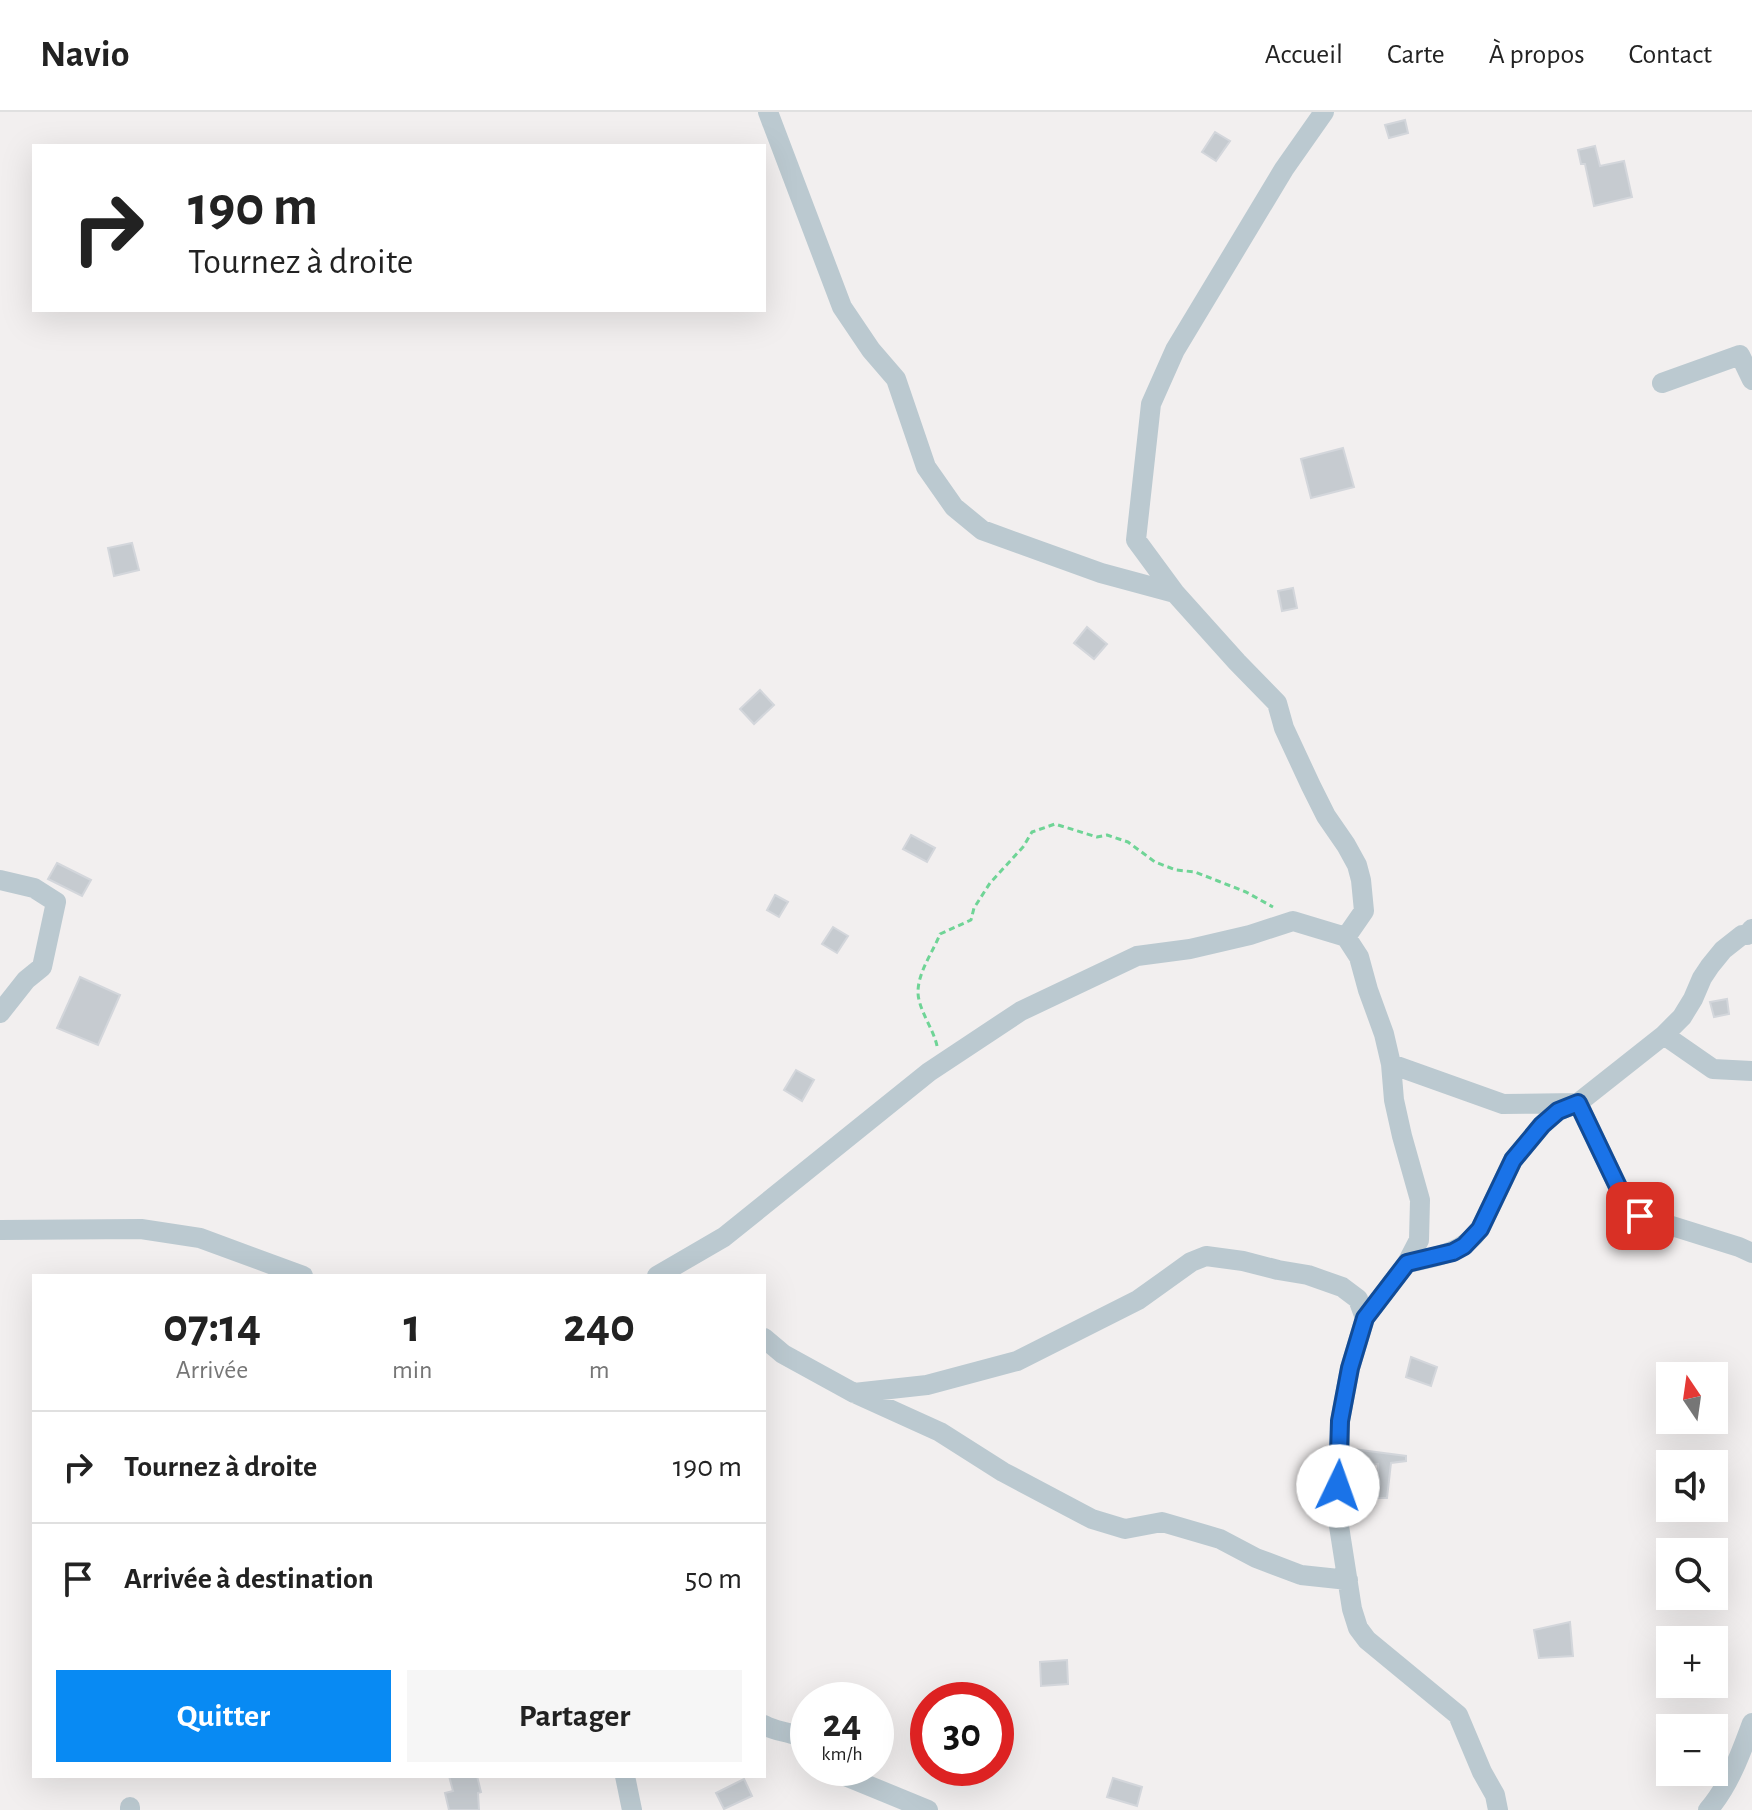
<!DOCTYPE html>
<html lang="fr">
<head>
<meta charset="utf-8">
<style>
  :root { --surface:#fff; --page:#f6f6f6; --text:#222; --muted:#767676; --line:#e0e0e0; --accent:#088af3 }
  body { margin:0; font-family:"Alegreya Sans",sans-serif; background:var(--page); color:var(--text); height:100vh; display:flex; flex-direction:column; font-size:30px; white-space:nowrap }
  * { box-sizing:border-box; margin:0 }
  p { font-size:26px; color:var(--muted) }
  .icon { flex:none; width:44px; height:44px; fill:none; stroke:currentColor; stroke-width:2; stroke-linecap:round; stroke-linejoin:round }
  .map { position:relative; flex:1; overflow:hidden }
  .sheet { position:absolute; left:32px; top:1162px; width:734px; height:504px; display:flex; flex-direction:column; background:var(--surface); border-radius:0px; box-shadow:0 8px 32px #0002 }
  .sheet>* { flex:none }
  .top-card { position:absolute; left:32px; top:32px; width:734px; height:168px; border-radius:0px; box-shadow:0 8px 32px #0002; background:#fff; color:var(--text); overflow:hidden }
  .needle { width:52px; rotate:347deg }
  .tools { position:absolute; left:1656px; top:1250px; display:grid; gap:16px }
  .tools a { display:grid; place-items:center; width:72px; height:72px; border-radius:0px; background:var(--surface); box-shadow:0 8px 32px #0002; font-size:40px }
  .speed { position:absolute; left:790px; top:1570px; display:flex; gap:16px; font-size:40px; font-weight:700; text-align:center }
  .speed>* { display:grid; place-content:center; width:104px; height:104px; border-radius:50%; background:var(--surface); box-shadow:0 8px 32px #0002; line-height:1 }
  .speed small { font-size:20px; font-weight:400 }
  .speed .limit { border:12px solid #d22; background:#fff; color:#111 }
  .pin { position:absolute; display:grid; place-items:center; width:68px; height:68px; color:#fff; margin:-34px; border-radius:16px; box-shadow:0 4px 12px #0006 }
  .me { position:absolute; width:88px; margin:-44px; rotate:3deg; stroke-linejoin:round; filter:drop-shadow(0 0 6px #0008) }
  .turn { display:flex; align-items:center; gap:28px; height:168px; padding:0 24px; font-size:36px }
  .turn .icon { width:104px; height:104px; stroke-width:2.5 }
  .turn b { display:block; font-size:56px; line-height:68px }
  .eta { display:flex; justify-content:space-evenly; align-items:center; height:136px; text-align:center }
  .eta b { font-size:48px; font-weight:700; line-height:56px }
  .cta { display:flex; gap:16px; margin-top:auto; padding:16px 24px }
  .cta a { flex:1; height:92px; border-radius:0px; background:var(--accent); color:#fff; font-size:32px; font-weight:700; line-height:92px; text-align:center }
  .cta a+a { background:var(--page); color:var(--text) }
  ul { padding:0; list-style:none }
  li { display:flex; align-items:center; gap:24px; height:112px; padding:0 24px; border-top:2px solid var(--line) }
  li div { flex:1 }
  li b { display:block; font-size:30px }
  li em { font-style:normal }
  header { display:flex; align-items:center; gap:48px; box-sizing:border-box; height:112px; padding:0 40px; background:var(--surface); border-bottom:2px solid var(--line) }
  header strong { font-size:38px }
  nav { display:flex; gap:44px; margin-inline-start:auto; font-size:28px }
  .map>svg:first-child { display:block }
</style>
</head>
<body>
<header>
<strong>Navio</strong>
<nav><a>Accueil</a><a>Carte</a><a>À propos</a><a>Contact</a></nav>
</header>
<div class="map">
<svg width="1752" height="1698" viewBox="0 0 1752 1698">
  <rect width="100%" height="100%" fill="#f2efef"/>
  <path fill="#c6cbd0" stroke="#d3d6db" stroke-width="2" d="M1405,8L1408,21L1389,26L1385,13Z
    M1215,20L1230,29L1216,49L1202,40Z
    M1595,34L1600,54L1624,49L1632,85L1594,94L1585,52H1581L1578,38Z
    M1343,336L1354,375L1311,386L1301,347Z
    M132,431L139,458L114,464L108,436Z
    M1293,476L1297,496L1282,499L1278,479Z
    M1087,515L1107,532L1094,547L1074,531Z
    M760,578L774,593L754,612L740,597Z
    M911,723L935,736L927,750L903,737Z
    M57,751L91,768L82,784L48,767Z
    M775,783L788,790L779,805L767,798Z
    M833,815L848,824L837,841L822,832Z
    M80,865L120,883L98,933L57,916Z
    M1727,887L1729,902L1714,905L1710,890Z
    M796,958L814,968L802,989L784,978Z
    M1411,1245L1437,1255L1431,1274L1406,1265Z
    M1353,1337L1406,1344V1349L1391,1351L1387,1386H1377L1378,1352L1354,1355Z
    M1570,1510L1573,1544L1539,1546L1534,1518Z
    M1067,1548L1068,1572L1041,1574L1040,1550Z
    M449,1664H477L481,1680L478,1681L479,1698H449L445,1681L453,1679Z
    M1113,1666L1142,1675L1137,1694L1107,1685Z
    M744,1667L752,1684L724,1697L716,1681Z"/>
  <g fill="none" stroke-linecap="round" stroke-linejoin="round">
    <path stroke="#6fd496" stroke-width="3" stroke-dasharray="6 4" stroke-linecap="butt" d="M937,934C934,918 918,897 918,880C918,860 933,840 940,822L971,808L974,796L990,771L1023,735L1032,720L1055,712L1097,725L1107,723L1128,730L1155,750L1176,758L1195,760L1218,769L1246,780L1273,795"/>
    <path stroke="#bbc9d0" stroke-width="20" d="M768,0L842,195L871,238L896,267L926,355L954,395L982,418L1101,461L1175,481L1237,550L1277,591L1284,616L1311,674L1326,704L1346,733L1357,753L1361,768L1364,799L1346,825
      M1662,271L1740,243L1752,268
      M1175,481L1136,428L1151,292L1175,238L1284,57L1324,0
      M0,768L34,776L56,790L42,855L26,868L0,901
      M1664,923L1713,957L1752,959
      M1391,952L1503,992L1578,991L1622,1083L1640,1104L1739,1135L1752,1141
      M0,1118L141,1117L200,1126L303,1164
      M1407,1151C1435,1145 1462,1142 1480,1117L1513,1048L1542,1013L1558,999L1578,991L1664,923L1682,905L1693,887L1702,866L1710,854L1723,838L1742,823H1747L1752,817
      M657,1164L724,1125L929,960L1021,899L1137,844L1190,837L1250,823L1293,809L1346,825L1359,845L1368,878L1384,922L1391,952L1394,988L1402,1024L1420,1088L1419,1128L1407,1151L1365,1206L1350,1256L1340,1309V1353L1336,1395L1352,1497L1358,1516L1367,1528L1458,1603L1482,1660L1495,1683L1498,1698
      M764,1226L783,1242L854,1281L940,1320L1003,1360L1092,1407L1125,1417L1162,1410L1220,1427L1256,1446L1301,1463L1348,1468
      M854,1281L927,1273L1017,1249L1138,1188L1191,1150L1206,1144L1243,1149L1278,1158L1308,1163L1342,1175L1358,1187L1365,1206
      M764,1613C780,1622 791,1617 808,1631
      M830,1656L833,1659L928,1698
      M625,1664L632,1698
      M130,1695V1698
      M1708,1698C1729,1674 1741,1641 1752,1611"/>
  </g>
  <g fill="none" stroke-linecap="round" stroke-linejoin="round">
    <g stroke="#114b97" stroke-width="20">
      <path id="route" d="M1338,1374L1340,1309L1350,1256L1365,1206L1407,1151L1453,1140L1464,1134L1480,1117L1513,1048L1542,1013L1558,999L1578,991L1622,1083L1640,1104"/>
    </g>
    <use href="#route" stroke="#1a73e8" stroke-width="14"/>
  </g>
</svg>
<div class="tools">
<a><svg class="needle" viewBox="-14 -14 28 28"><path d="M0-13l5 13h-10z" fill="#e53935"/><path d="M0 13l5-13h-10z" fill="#767676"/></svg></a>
<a><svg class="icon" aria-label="sound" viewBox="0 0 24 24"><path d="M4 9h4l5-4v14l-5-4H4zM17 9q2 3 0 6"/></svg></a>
<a><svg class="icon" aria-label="search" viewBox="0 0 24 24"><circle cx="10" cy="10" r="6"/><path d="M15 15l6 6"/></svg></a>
<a>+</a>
<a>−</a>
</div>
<div class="speed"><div>24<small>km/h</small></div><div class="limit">30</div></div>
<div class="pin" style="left:1640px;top:1104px;background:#d93025"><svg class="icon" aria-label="arrive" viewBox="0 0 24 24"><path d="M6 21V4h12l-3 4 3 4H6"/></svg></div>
<svg class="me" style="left:1338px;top:1374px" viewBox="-20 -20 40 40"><circle r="19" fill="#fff"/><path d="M0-13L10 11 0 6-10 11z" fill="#1a73e8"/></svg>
<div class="top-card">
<div class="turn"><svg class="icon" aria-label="right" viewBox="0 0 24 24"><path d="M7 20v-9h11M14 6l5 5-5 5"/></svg><div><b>190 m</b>Tournez à droite</div></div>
</div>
<section class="sheet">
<div class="eta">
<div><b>07:14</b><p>Arrivée</p></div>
<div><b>1</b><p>min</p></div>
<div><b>240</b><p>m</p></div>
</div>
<ul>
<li><svg class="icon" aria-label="right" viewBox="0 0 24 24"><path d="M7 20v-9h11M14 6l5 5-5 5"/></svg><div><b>Tournez à droite</b></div><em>190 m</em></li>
<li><svg class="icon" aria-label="arrive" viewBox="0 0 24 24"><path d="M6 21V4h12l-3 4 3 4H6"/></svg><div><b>Arrivée à destination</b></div><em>50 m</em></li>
</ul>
<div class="cta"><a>Quitter</a><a>Partager</a></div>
</section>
</div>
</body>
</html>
